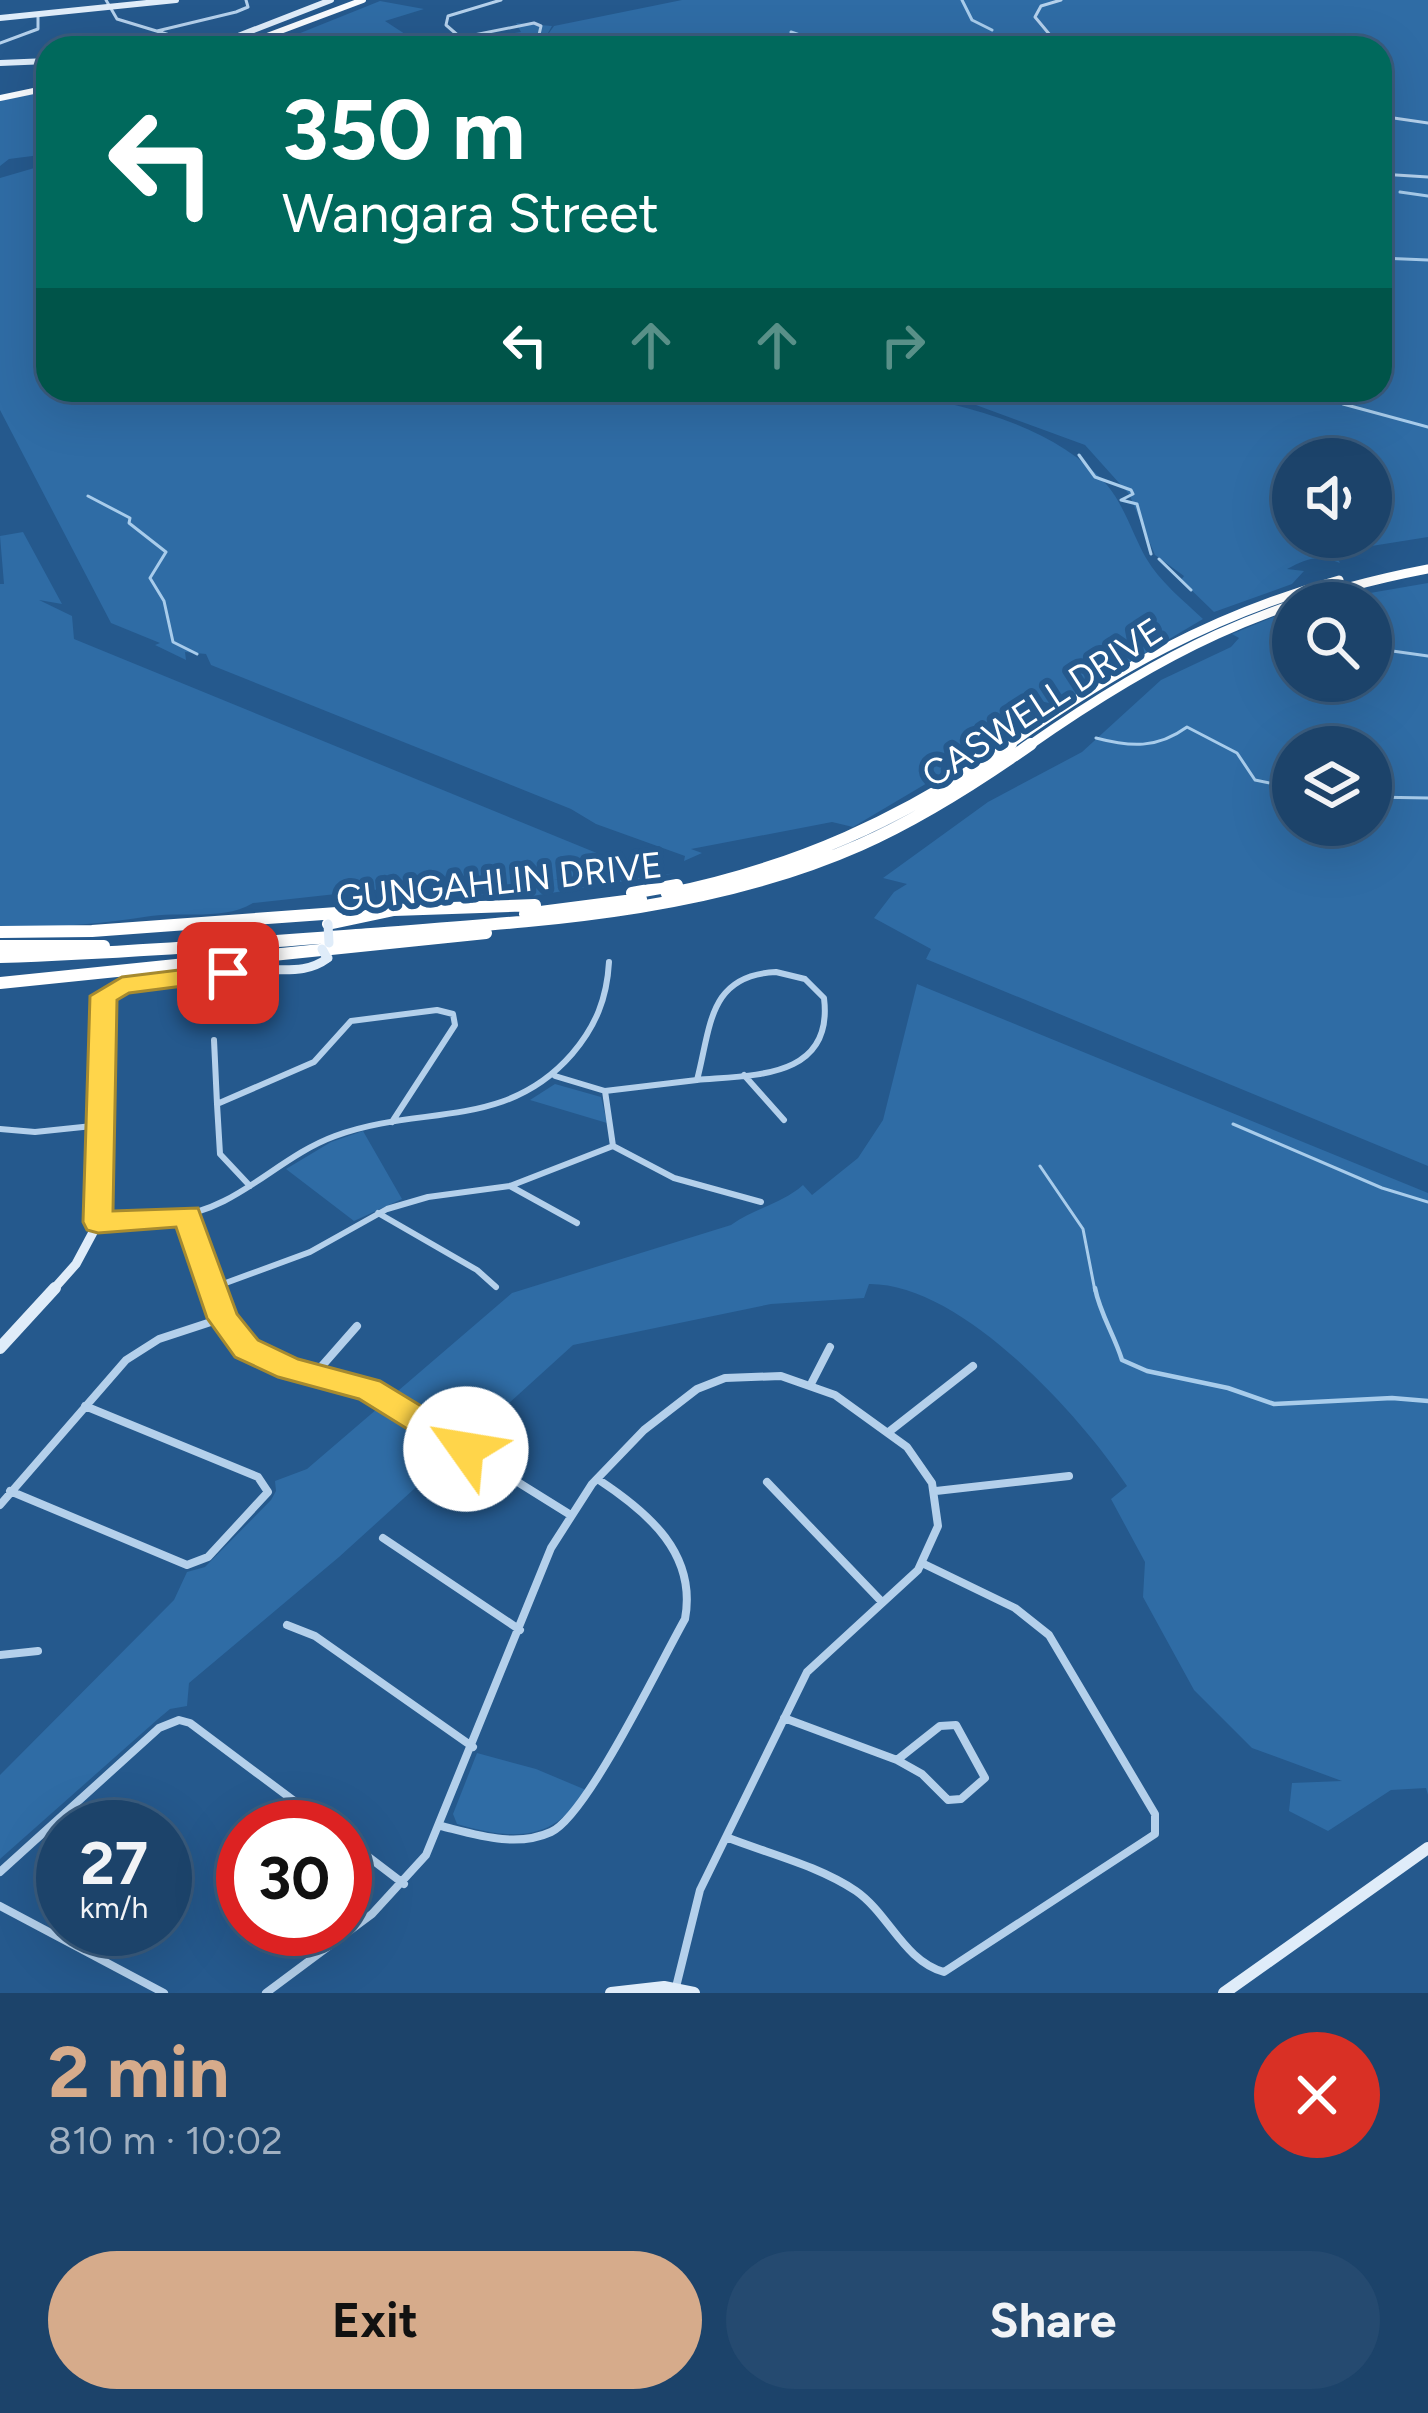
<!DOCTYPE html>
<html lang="en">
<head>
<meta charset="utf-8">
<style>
  :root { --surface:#1c436a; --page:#254a70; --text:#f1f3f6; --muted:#a0b0c1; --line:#3a5c7e; --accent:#d6ab8b }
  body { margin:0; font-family:Figtree,sans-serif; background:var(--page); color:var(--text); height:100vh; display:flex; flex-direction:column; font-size:45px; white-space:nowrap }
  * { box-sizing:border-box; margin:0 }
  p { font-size:39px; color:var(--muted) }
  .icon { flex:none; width:66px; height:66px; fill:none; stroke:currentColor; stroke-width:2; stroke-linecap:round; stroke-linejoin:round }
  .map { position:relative; height:1993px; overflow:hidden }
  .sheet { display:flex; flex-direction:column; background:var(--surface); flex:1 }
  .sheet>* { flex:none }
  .top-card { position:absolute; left:36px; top:36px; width:1356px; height:366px; border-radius:36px; box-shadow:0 12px 48px #0002,0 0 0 3px var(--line); background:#00695c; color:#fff; overflow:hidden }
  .tools { position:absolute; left:1272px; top:438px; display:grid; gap:24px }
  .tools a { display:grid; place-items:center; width:120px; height:120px; border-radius:50%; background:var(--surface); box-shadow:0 12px 48px #0002,0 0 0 3px var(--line); font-size:60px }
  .speed { position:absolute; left:36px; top:1800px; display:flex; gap:24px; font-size:60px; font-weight:700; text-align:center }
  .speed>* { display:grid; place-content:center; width:156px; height:156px; border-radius:50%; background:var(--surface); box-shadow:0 12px 48px #0002,0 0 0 3px var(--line); line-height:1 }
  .speed small { font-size:30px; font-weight:400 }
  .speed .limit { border:18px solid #d22; background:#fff; color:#111 }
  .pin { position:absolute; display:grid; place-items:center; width:102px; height:102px; color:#fff; margin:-51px; border-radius:24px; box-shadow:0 6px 18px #0006 }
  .me { position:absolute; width:132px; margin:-66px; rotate:302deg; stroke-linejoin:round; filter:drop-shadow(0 0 9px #0008) }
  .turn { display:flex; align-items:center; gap:42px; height:252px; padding:0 48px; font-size:54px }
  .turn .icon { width:156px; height:156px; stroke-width:2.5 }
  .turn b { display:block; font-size:84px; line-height:102px }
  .lanes { display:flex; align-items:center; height:114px; padding:0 48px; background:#0003; justify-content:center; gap:60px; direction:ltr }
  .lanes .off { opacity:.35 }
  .round { display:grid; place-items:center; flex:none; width:126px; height:126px; border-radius:63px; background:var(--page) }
  .summary { display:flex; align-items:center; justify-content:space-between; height:204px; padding:0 48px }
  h1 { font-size:72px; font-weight:700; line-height:90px; color:var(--accent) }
  .cta { display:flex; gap:24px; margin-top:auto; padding:24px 48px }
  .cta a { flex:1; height:138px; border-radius:72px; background:var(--accent); color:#111; font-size:48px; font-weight:700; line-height:138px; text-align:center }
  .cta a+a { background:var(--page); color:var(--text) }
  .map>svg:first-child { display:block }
</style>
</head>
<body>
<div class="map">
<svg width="1428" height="1993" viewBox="0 0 1428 1993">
  <rect width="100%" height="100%" fill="#25598d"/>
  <path fill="#2f6ca5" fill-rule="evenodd" d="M682,0H1428V537L1334,552L1340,563C1316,554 1307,559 1287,569L1304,571L1292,584L1214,612L1181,580L1184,576L1155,555L1129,494L1085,445L976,405L914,390H1380V48H545L543,41L541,48L536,42H515L504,48L471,41L460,47L421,48L521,32L516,23L552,26L544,40L554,26ZM1293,459H1371V537H1293Z
    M380,1L424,9L385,21L405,34L423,33L426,38L399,48H263Z
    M48,91V154L9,159L0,166V100Z
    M48,164V390H881C961,404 1052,423 1107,485C1124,505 1133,535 1146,558C1160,582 1183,600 1203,619L1058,705L1031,699L1014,705L1052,709L853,827L832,822L691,849L702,853L684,861L685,856L596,824L571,809L211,665L206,654L185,652L186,660L155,645L160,643L111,623L0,410V178Z
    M23,532L62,604L39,600L72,616L74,639L626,865L586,879H554L578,882L557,888L677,873L532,896L480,895L520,890L437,883L253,903C223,921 185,911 151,916C101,924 52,928 0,927V584H4L0,536Z
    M1428,583V1166L926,959L931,949L874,918L894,892L907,884L883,878L988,802L1082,752L1161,680L1231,647L1239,638L1232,634L1293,609V681H1371V603H1312ZM1293,747H1371V825H1293Z
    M917,984L1428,1193V1795L1426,1788L1391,1790L1328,1831L1289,1811L1292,1783L1342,1781L1252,1748L1194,1690L1143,1597L1145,1562L1111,1499L1127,1486C1080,1415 961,1283 869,1284L864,1298L771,1304L573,1345L339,1557L189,1683L187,1706L170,1709L158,1719L0,1859V1775L174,1600L187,1572L205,1567L271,1500L276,1491L275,1481L307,1469L512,1293L731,1225C754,1208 782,1204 803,1185L812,1195L858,1158L883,1120Z
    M555,1084L601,1097L607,1123L530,1100Z
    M363,1131L402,1199L354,1221L286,1169L331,1142Z
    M477,1753L536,1769L586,1790C553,1843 512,1840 457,1824L453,1814Z"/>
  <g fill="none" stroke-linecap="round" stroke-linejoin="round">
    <path stroke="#a8cceb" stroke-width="3" d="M962,0L972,20L992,30
      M791,32L838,48
      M797,37L809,45
      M1400,192L1428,196
      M1380,258L1428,260
      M1343,404L1428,427
      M1079,455L1095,477L1131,490L1133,494L1121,500L1137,504L1151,554
      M88,496L130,518L129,523L166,552L150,578L164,601L173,642L197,654
      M1159,559L1191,590
      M1371,648L1428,656
      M1096,738C1130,747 1157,749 1187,727L1237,753L1255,780L1293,788
      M1371,797L1428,798
      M1233,1124L1382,1188L1428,1202
      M1040,1166L1083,1229L1095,1291"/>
    <path stroke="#a8cceb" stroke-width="4.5" d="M1095,1288C1100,1314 1114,1334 1122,1360L1147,1371L1228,1388L1274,1404L1392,1398L1428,1401"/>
    <path stroke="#b4d0eb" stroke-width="3" d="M106,0L117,19L173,36L190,48
      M1061,0L1041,6L1035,17L1050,35L1088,48
      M157,31L236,12L248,7L246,0
      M461,38L446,25L448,16L501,0
      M0,43L38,29V14
      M409,48L534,23L541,26L536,48
      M1380,116L1428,123
      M1380,174L1428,177"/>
    <path stroke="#b4d0eb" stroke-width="6" d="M776,972L805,979L824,998C834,1079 753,1075 697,1080C711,1027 708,975 776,972Z
      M214,1040L217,1104
      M744,1075L784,1120
      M555,1076L605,1091L697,1080
      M605,1091L613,1146L674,1178L761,1202
      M0,1129L35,1132L102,1125
      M250,1186L220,1154L217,1104L314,1062L351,1021L437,1010L453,1014L455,1025L392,1122
      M510,1186L577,1223
      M378,1213L477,1270L496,1287
      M187,1216L213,1291
      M98,1223C141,1223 185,1221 224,1201C262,1182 294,1151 335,1136C421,1104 505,1131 572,1054C596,1026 607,998 609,962
      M212,1288L310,1252L387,1209L428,1197L510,1186L613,1146"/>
    <path stroke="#b4d0eb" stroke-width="8" d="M212,1288L223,1318L246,1349L290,1369L368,1389L569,1514
      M314,1375L357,1326
      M812,1382L830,1347
      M890,1431L973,1366
      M767,1482L882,1602
      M10,1491L187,1565L208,1557L268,1492L258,1477L85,1406
      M936,1491L1069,1476
      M0,1505L126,1360L159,1339L223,1318
      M383,1538L520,1630
      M287,1625L315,1636L473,1747
      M0,1655L38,1651
      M784,1718L897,1760
      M956,1725L985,1778L961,1799L948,1800L922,1774L897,1760L940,1726Z
      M441,1826C477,1835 516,1848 551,1832C587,1816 661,1661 685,1619C697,1554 649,1513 599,1480
      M726,1837C769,1854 817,1865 856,1891C889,1914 904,1961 944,1972L1155,1834V1814L1049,1635L1015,1608L924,1564
      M345,1839L404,1884
      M0,1872L159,1728L179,1720L190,1723L329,1827
      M0,1906L164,1993
      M98,1958L129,1929
      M266,1993L372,1914L426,1855L551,1548L592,1484L644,1430L697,1389L725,1378L781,1376L835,1395L907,1447L932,1483L938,1526L918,1570L807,1672L700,1890L676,1987"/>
    <path stroke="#dfecf9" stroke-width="6" d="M0,18L176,0
      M192,48L233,38L331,0
      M0,63L48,61"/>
    <path stroke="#dfecf9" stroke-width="9" d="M52,1291L76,1264L98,1223L105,994C149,975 207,974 255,970C283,968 305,975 328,958"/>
    <path stroke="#dfecf9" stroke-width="12" d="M0,1348L55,1288
      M611,1993L664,1987L694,1993
      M1224,1993L1428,1848"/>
    <path stroke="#f8fbfe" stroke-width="6" d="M235,48L363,0
      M0,98L48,88"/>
    <path stroke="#fff" stroke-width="9" d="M1006,747C1111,672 1214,614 1339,580
      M1027,747C1161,653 1266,600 1428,569"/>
    <path stroke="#fff" stroke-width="12" d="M632,893L677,885
      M667,894C795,868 904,819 1011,744
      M525,914L641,899
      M328,924L394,910L535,905
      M0,932L92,931L337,913
      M0,946H104
      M0,957C124,953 248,943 371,934C536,921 706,913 860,845C921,818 977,782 1031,744
      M0,983L486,933"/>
    <path stroke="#dfecf9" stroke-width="9" d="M328,924L329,943
      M322,949L327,958"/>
  </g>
  <path fill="#ffd54a" stroke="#a68a30" stroke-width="3" d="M228,964L237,967L241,973L237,979L129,993L117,1000L113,1211L198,1208L237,1314L258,1340L298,1359L380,1381L477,1440L482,1449L477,1458L466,1462L454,1458L359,1399L278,1377L235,1357L207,1318L176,1227L98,1233L87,1230L83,1222L90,996L122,977Z"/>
  <g text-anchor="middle" stroke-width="12" stroke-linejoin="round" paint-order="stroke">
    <g font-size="36" fill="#fff" stroke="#25598d">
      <text transform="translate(1042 702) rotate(-33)" y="13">CASWELL DRIVE</text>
      <text transform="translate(499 881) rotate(-6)" y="13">GUNGAHLIN DRIVE</text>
    </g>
  </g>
</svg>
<div class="tools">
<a><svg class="icon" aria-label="sound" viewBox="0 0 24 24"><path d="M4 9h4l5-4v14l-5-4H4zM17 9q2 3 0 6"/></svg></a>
<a><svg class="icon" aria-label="search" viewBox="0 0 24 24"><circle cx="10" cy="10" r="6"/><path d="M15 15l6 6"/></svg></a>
<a><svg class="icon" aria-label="layers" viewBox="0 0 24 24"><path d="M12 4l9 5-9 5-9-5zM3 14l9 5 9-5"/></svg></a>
</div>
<div class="speed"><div>27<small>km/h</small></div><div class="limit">30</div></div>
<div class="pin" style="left:228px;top:973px;background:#d93025"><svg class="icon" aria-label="arrive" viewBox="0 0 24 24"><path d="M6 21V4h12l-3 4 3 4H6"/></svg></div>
<svg class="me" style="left:466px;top:1449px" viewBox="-20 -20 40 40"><circle r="19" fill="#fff"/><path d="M0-13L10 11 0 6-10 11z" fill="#ffd54a"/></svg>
<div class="top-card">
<div class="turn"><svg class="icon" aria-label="left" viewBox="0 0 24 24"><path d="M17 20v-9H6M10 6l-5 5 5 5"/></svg><div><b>350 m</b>Wangara Street</div></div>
<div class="lanes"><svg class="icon" aria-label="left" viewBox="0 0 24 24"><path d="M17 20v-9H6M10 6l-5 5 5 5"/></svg><svg class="icon off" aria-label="ahead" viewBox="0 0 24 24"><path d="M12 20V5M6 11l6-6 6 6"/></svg><svg class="icon off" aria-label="ahead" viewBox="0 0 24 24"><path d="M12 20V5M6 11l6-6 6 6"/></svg><svg class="icon off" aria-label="right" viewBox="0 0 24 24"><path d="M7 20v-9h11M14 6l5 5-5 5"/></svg></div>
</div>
</div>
<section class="sheet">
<div class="summary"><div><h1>2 min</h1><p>810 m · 10:02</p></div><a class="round" style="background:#d93025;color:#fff"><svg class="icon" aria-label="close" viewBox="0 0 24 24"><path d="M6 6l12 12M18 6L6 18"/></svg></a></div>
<div class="cta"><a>Exit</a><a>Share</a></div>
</section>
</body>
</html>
